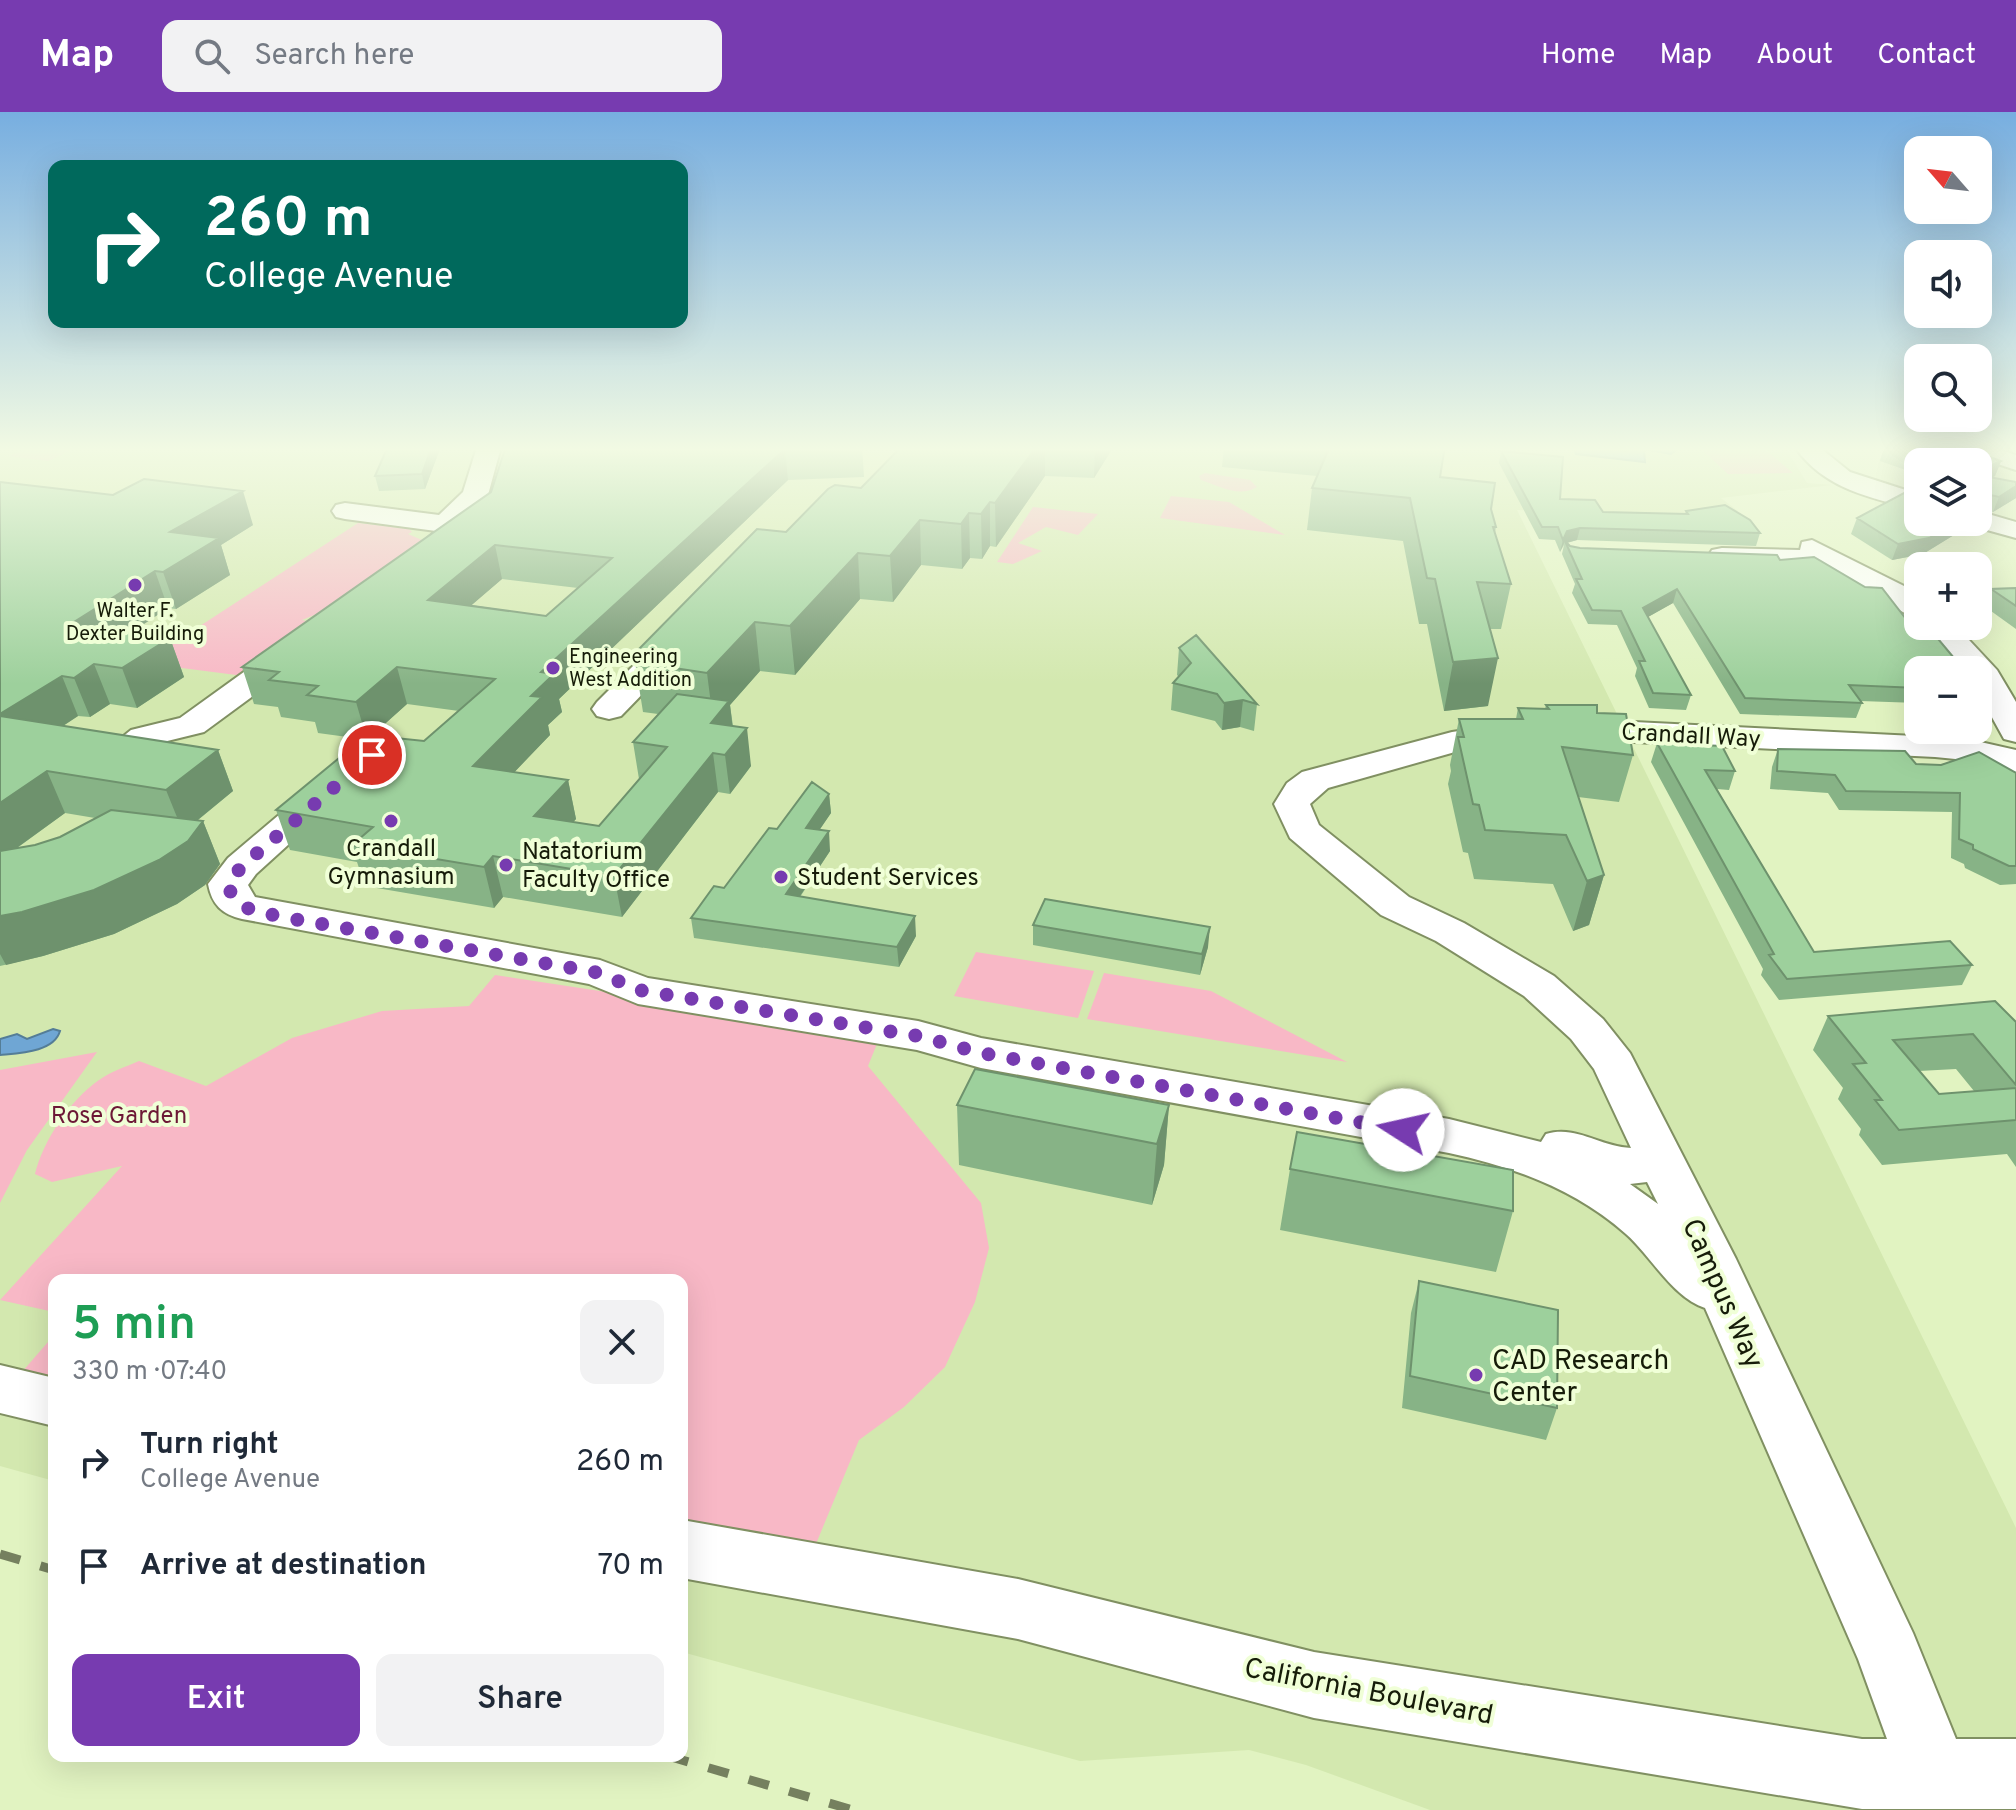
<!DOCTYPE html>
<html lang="en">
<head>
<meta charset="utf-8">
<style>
  :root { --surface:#fff; --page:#f2f2f3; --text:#1f2937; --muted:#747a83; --accent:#773bb0 }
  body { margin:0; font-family:Overpass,sans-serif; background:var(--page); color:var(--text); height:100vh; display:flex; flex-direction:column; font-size:30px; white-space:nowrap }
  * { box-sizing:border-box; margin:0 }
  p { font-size:26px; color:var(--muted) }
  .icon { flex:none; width:44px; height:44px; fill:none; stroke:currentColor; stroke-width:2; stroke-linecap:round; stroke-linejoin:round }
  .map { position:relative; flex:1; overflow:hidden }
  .sheet { position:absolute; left:48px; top:1162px; width:640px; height:488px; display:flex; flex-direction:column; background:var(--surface); border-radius:16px; box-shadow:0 8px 32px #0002 }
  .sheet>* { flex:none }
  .guide { position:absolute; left:48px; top:48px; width:640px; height:168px; border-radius:16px; box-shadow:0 8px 32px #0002; background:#00695c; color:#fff; overflow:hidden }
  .needle { width:52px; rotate:298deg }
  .controls { position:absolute; left:1904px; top:24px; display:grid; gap:16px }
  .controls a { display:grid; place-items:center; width:88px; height:88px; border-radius:16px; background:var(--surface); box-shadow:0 8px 32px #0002; font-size:40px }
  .pin { position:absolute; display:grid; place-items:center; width:68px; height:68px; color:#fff; margin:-34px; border:4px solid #fff; border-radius:50%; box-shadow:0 2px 8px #0007 }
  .me { position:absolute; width:88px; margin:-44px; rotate:280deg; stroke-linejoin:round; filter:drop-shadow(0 0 6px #0008) }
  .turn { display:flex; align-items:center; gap:28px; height:168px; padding:0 24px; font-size:36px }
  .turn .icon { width:104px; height:104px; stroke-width:2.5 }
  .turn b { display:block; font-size:56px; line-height:68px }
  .round { display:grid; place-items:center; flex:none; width:84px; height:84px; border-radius:16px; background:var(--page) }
  .headline { display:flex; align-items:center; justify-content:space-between; height:136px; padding:0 24px }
  h1 { font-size:48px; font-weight:600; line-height:60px; color:#1e9e55 }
  .primary-button { display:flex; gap:16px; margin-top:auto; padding:16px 24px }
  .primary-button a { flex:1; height:92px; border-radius:16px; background:var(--accent); color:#fff; font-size:32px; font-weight:600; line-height:92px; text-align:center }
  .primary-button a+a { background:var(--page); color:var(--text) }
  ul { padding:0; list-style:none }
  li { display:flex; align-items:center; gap:24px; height:104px; padding:0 24px }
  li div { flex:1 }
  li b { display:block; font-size:30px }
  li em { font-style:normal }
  header { display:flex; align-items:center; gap:48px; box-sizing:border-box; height:112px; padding:0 40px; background:var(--accent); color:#fff }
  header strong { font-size:38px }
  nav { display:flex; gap:44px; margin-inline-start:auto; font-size:28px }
  .search { width:560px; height:72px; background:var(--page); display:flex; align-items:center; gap:20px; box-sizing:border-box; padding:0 28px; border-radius:16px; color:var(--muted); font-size:30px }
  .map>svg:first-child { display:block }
</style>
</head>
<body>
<header>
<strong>Map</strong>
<div class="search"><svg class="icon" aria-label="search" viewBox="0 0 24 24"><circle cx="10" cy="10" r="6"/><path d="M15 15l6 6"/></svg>Search here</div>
<nav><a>Home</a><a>Map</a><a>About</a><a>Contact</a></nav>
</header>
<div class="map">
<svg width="2016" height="1698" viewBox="0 0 2016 1698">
  <rect width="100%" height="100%" fill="#e1f3c1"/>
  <path fill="#d3e8af" d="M0,335H1785L1807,371L1832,373L1721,386L1738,399L1723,402L1517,398L2016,1416V1698H1430L1306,1653L1249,1638L1080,1649L682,1540V1168H54V1369L0,1354Z"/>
  <path fill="#f8b8c6" d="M30,335H78L48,349L8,344Z
    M1699,335H1762L1793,361L1728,362Z
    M1205,361L1250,368L1257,375C1239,386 1219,374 1201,368L1199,364Z
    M1171,384L1229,390L1285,423L1160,406Z
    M1033,395L1098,402L1078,423L1046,415L1018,431L1042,439L1013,452L997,450Z
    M358,411L409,417L412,420L408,422L424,429L346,490L302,508L311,510L244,564L143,551Z
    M976,840L1094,859L1078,906L954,884Z
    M1104,861L1211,879L1347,950L1087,907Z
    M495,863L881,922L868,954L981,1091L989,1136L975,1190L945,1255L904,1295L859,1328L813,1439L682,1416V1168H54V1200L0,1188L122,1054L52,1070L35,1062C43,1029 70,988 99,968C110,960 125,955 139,949L206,974L292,926L382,899L469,894Z
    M97,940L27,1038L0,1091V958Z
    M54,1223V1267L22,1260Z"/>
  <path fill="#6fa6d4" stroke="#547d97" stroke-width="2" d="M1574,335L1628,339L1602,335L1678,337L1671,342L1644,337L1645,350L1576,342Z
    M53,917L60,919C54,940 20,941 0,943V927L17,922L27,927Z"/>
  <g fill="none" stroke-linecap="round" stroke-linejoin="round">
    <g stroke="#809062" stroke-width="4">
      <path id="minor" d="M477,335H501L488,383L460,413L466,421L462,427C445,440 428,459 406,454L402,448L436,419L345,407L336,405L332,399L336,393L345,391L439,403L463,380Z
        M1795,335H1819L1850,360L1918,382V398C1871,386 1824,377 1795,335Z
        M1958,335H1992L2016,343V358L1961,340Z
        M1978,399L2016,410V426L1969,413L1967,410H1978Z
        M1812,428L1914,479L1918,482V506C1893,500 1858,466 1830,457C1807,449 1749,453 1722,452L1712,450L1708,444L1712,438L1722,436L1800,438L1802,430Z
        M1924,514H1956L1997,558L2016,590V630L2004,627L1978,580V558H1962Z
        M679,517L690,519L694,526L690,533L621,604L609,607L597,604L592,597L597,590L668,519Z
        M295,529L306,531L311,538L306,545L204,620L155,632L125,653L113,656L101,653L96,646L131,618L180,606L284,531Z
        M1614,609L1935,625L1976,629L2016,638V660L1976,649L1935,645L1614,629L1506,632L1455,640L1328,676L1310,692L1319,713L1409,785L1464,811L1554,864L1603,907L1630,941L1736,1147L1913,1521L1956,1627H2016V1697H1862L1314,1606L1018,1527L682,1466V1408L1018,1467L1314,1540L1862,1627H1887L1858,1547L1705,1196C1672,1185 1652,1145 1626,1122C1575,1077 1514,1055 1449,1041L981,956L917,938L638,892L589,872L242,807C222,802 212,793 208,772L228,746L312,675L325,672L338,675L343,683L256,762L248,773L255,785L600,848L648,866L918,909L981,926L1449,1007L1541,1030L1546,1022C1577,1013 1600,1035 1631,1036L1594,957L1571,927L1524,884L1436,829L1381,803L1290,726L1274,692L1287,671L1302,660L1452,620L1506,612ZM1647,1070L1658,1092L1630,1072Z
        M0,1253L54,1266V1314L0,1301Z"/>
    </g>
    <use href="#minor" fill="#fff" fill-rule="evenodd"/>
    <path stroke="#75805f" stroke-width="9" stroke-dasharray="21 21" stroke-linecap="butt" d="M0,1442L54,1458
      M668,1644L853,1698"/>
  </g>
  <path fill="#87b386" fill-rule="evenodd" d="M388,334H441L425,377L379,379L375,364Z
    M506,334H862L864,365L788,368L559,587L562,600L548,613L550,623L514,660L568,668L576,707L573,710L599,714L639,667L633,630L658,602L643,600L635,550L636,549L635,541L786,420L861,376L902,334H1114L1094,366L1045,364L996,435L990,434L982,447L970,446L962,457L921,453L893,490L860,487L795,563L760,559L730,593L733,614L751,654L730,682L718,680L622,805L503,785L494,796L365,774L357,750L290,738L276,698L362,627L318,621L315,610L281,605L278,595L254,592L242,555L491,380ZM502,467L578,476L546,504L471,493ZM407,592L459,599L424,629L371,624Z
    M1224,334H1445L1440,365L1491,397L1496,415L1495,421L1511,472L1501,517H1490L1488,594L1444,599L1427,512H1419L1403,429L1307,418L1312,376L1317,364L1222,355Z
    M1875,334H1961L2001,349L1995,364L1992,366L2016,370V386L1993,400L1979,397L1978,399V350H1918V370L1914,369L1917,362L1880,349L1883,339Z
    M2000,334H2016V340Z
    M1501,339L1560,387L1603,400L1685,402L1686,399L1760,421L1756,434L1577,428L1567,431L1570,434L1580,436L1780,448L1913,516L1959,552L1956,558H1918V591L1860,589L1862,591L1856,606L1740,602L1673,491L1648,505L1691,583L1686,598L1649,596L1635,564L1637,556L1617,513L1588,512L1572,481L1575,472L1562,442L1564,433L1560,440L1555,428L1539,427L1499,351Z
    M0,370L253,413L221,433L230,463L176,497L168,496L131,520L170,526L184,565L137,596L110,592L90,605L78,604L63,614L218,638L233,679L198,708L203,709L220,752L205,773L177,792L114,822L43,844L0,854ZM65,701L95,706L60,725L35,733L17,736Z
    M1857,406L1918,410H1969L1967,415L1923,442L1892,448L1851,422Z
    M2016,476V517L1984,494L1991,477Z
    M1179,536L1257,592L1254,619L1240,615L1222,618L1215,609L1171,598L1173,571L1179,565L1177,563Z
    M1546,593L1597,601L1633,643L1619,690L1578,685L1604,763L1589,813L1573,819L1553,772L1474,767L1468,741L1463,740L1448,672L1451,659L1450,653L1459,607H1516L1518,596L1545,597Z
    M1657,631L1735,659L1729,678L1717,677L1814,840L1972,853L1962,873L1779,888L1761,863L1763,857L1651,650Z
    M1778,637L1916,652L2016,661V772L2000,773L1965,756L1964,752L1951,746L1952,700L1839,698L1828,681L1770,677L1772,655Z
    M829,682L831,701L819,718L830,739L800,785L916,824L899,855L694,826L691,806L724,776L777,717Z
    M1033,813L1208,835L1200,863L1033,833Z
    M1828,904L2016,910V1055L2007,1042L1882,1053L1859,1023L1861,1017L1838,987L1843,976L1813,938ZM1956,957L1974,979L1939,982L1919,959Z
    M957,993H1169L1164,1053L1152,1093L959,1053Z
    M1290,1057L1513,1099L1496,1160L1280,1118Z
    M1419,1169L1557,1296L1546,1328L1402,1296L1411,1201Z"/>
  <path fill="#6e926d" d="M432,334H441L425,377L422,362Z
    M1037,334H1045V364L996,435L995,391Z
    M1095,334H1114L1094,366Z
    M785,337L788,368L559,587L562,600L548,613L550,623L483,693L473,654L531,584L541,560Z
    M2001,349L1995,364L1978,371V359Z
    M2016,374V386L1993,400L1999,385Z
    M243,379L253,413L221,433L230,463L176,497L163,460L170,420Z
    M990,390V434L982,447L981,402Z
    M969,401L970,446L962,457L961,412Z
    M920,408L921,453L893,490L890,444Z
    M1956,410H1969L1967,415L1923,442L1892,448L1898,432Z
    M1580,416L1577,428L1566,431L1565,429L1560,440L1563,428L1567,419Z
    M495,433L502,467L437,523L428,488Z
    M858,441L860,487L795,563L790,514Z
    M155,459L168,496L87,550L71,512Z
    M1677,477L1673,491L1639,510L1643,496Z
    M755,510L760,559L730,593L734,627L711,611L713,608L707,561Z
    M170,526L184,565L137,596L122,556Z
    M1498,546L1488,594L1444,599L1453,550Z
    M94,552L110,592L90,605L74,566Z
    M397,555L407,592L367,628L356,590Z
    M62,564L78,604L17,644L0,608V602Z
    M1243,588L1240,615L1222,618L1224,591Z
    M747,616L751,654L730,682L725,643Z
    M218,638L233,679L183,720L166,678Z
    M713,641L718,680L622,805L614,764Z
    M47,659L65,701L0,748V691Z
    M568,668L576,707L542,744L534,704Z
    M829,682L831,701L808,735L806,716Z
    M203,709L220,752L205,773L177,792L114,822L43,844L6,853L0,842V804Z
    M829,719L830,739L788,802L786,782Z
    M493,744L503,785L494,796L484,755Z
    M1604,763L1589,813L1573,819L1587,769Z
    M915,804L916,824L899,855L897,835Z
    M1210,815L1208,835L1200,863L1202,842Z
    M1169,993L1164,1053L1152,1093L1157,1032Z"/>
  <path fill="#9dd09c" stroke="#6e926d" stroke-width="2" fill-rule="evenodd" d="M388,334H432L422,362L375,364Z
    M506,334H851L785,337L541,560L554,562L531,584L542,585L473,654L568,668L534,704L599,714L667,635L633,630L677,582L729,589L711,611L747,616L725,643L713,641L614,764L493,744L484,755L352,733L373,715L276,698L367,623L424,629L495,567L397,555L356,590L307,583L318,574L269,568L279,560L242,555L491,380ZM495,433L612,446L546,504L428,488Z
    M902,334H1037L995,391L990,390L981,402L969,401L961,412L920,408L890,444L858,441L790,514L755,510L707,561L635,550L642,543L635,541L757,417L786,420L828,377L835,373L861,376Z
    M1330,334H1445L1440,365L1495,371L1491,397L1496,415H1493L1511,472L1477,470L1498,546L1453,550L1435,467L1427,466L1410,386L1312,376Z
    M1886,334H1961L2001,349L1978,359V350H1930Z
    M1501,339L1563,345L1560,387L1595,388L1603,400L1688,402L1686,399L1725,393L1750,408L1760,421L1580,416L1567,419L1563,428L1558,415H1542Z
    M1978,363L2016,370V374L1999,385L1982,381L1981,391L1978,392Z
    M144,367L243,379L170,420L219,426L163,460L155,459L71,512L170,526L122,556L94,552L74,566L62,564L0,602V370L113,383Z
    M1904,381L1918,383V410H1956L1929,426L1898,432L1857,406Z
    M1565,429L1570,434L1580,436L1777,443L1780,448L1814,445L1865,475L1882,476L1913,516H1929L1959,552L1932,551L1938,558H1918V576L1849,573L1862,591L1745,586L1677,477L1643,496L1691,583L1653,581L1639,549H1645L1621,499L1592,498L1576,467H1582Z
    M2016,476V494L1991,477Z
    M1196,523L1257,592L1243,588L1224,591L1217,582L1173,571L1191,551L1179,536Z
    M1546,593H1597V601L1626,602L1633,643L1562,635L1604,763L1587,769L1566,723L1485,718L1479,693L1473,692L1458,625H1464L1459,607H1523L1518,596L1549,597Z
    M0,604L218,638L166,678L47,659L0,691Z
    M1657,631L1722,634L1735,659L1705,658L1814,840L1950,829L1972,853L1787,867L1769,843L1774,842Z
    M1778,637L1905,639L1916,652L1941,653L1979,640L2016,661V754H2009L1973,737V733L1959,727L1960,681L1846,679L1835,663L1777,659Z
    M812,670L829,682L806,716L829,719L786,782L915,804L897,835L691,806L714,774L724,776L769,716L777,717Z
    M111,698L203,709L188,729L159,748L94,778L22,800L0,804V739L35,733L60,725Z
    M1045,787L1210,815L1202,842L1033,813Z
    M1995,889L2016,910V973L1973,922L1893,928L1939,982L2016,976V1008L1899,1018L1875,988H1882L1853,952L1866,951L1828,904Z
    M975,957L1169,993L1157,1032L957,993Z
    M1297,1020L1513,1058V1099L1290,1057Z
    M1419,1169L1558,1198L1557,1296L1410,1264Z"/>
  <linearGradient id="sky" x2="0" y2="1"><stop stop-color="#77aee0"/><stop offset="0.59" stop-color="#f2fae3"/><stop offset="1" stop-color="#f2fae3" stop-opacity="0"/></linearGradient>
  <rect width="2016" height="572" fill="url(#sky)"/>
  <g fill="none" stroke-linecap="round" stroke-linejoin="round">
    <path stroke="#773bb0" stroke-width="14" stroke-dasharray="0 25.2" d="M372,643L242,754L228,772C234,799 258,799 282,805L600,861L638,878L918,924L981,941L1403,1018"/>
  </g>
  <g fill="#773bb0" stroke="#f0ffd7" stroke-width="3">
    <circle cx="135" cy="473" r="8"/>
    <circle cx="553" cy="556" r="8"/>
    <circle cx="391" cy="709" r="8"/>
    <circle cx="506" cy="753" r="8"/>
    <circle cx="781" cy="765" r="8"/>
    <circle cx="1476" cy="1263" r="8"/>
  </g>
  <g text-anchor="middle" stroke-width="8" stroke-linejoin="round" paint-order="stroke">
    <g font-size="20" fill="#161c09" stroke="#f0ffd7">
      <text x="135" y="505">Walter F.<tspan x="135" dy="23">Dexter Building</tspan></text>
      <text x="569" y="551" text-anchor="start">Engineering<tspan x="569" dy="23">West Addition</tspan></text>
    </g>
    <g font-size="24" fill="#161c09" stroke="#f0ffd7">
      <text transform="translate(1691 623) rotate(3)" y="8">Crandall Way</text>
    </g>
    <g font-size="24" fill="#161c09" stroke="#f0ffd7" text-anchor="start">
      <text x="391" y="744" text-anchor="middle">Crandall<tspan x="391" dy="28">Gymnasium</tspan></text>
      <text x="522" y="747">Natatorium<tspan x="522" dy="28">Faculty Office</tspan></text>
      <text x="797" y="773">Student Services</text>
    </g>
    <g font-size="24" fill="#6c1836" stroke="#f0ffd7">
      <text x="119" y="1011">Rose Garden</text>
    </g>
    <g font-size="28" fill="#161c09" stroke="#f0ffd7">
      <text transform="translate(1724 1181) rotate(66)" y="10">Campus Way</text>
      <text transform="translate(1369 1578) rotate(11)" y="10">California Boulevard</text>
    </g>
    <g font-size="28" fill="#161c09" stroke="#f0ffd7" text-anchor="start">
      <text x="1492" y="1257">CAD Research<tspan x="1492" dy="32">Center</tspan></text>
    </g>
  </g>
</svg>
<div class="controls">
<a><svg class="needle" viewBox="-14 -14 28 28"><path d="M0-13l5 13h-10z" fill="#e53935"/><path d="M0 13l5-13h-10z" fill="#747a83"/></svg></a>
<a><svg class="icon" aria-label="sound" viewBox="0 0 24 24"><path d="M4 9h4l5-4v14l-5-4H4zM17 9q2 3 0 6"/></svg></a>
<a><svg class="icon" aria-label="search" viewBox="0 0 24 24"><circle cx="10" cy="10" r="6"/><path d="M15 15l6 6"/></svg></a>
<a><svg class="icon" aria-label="layers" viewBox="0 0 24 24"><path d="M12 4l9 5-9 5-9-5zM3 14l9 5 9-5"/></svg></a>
<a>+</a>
<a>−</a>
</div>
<div class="pin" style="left:372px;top:643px;background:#d93025"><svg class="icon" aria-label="arrive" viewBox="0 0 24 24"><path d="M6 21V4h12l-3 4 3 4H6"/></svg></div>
<svg class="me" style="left:1403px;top:1018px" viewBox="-20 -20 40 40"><circle r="19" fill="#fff"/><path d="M0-13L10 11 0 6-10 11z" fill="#773bb0"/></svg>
<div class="guide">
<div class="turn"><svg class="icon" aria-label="right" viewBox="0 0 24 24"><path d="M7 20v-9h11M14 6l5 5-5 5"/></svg><div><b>260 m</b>College Avenue</div></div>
</div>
<section class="sheet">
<div class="headline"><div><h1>5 min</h1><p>330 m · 07:40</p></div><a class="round"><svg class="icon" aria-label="close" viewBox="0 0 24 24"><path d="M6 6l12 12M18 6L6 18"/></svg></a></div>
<ul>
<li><svg class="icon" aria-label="right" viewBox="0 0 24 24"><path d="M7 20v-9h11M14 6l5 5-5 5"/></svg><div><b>Turn right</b><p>College Avenue</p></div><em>260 m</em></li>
<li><svg class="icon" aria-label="arrive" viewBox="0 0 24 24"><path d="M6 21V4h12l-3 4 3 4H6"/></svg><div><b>Arrive at destination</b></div><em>70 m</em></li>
</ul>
<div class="primary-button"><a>Exit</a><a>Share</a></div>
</section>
</div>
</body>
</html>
